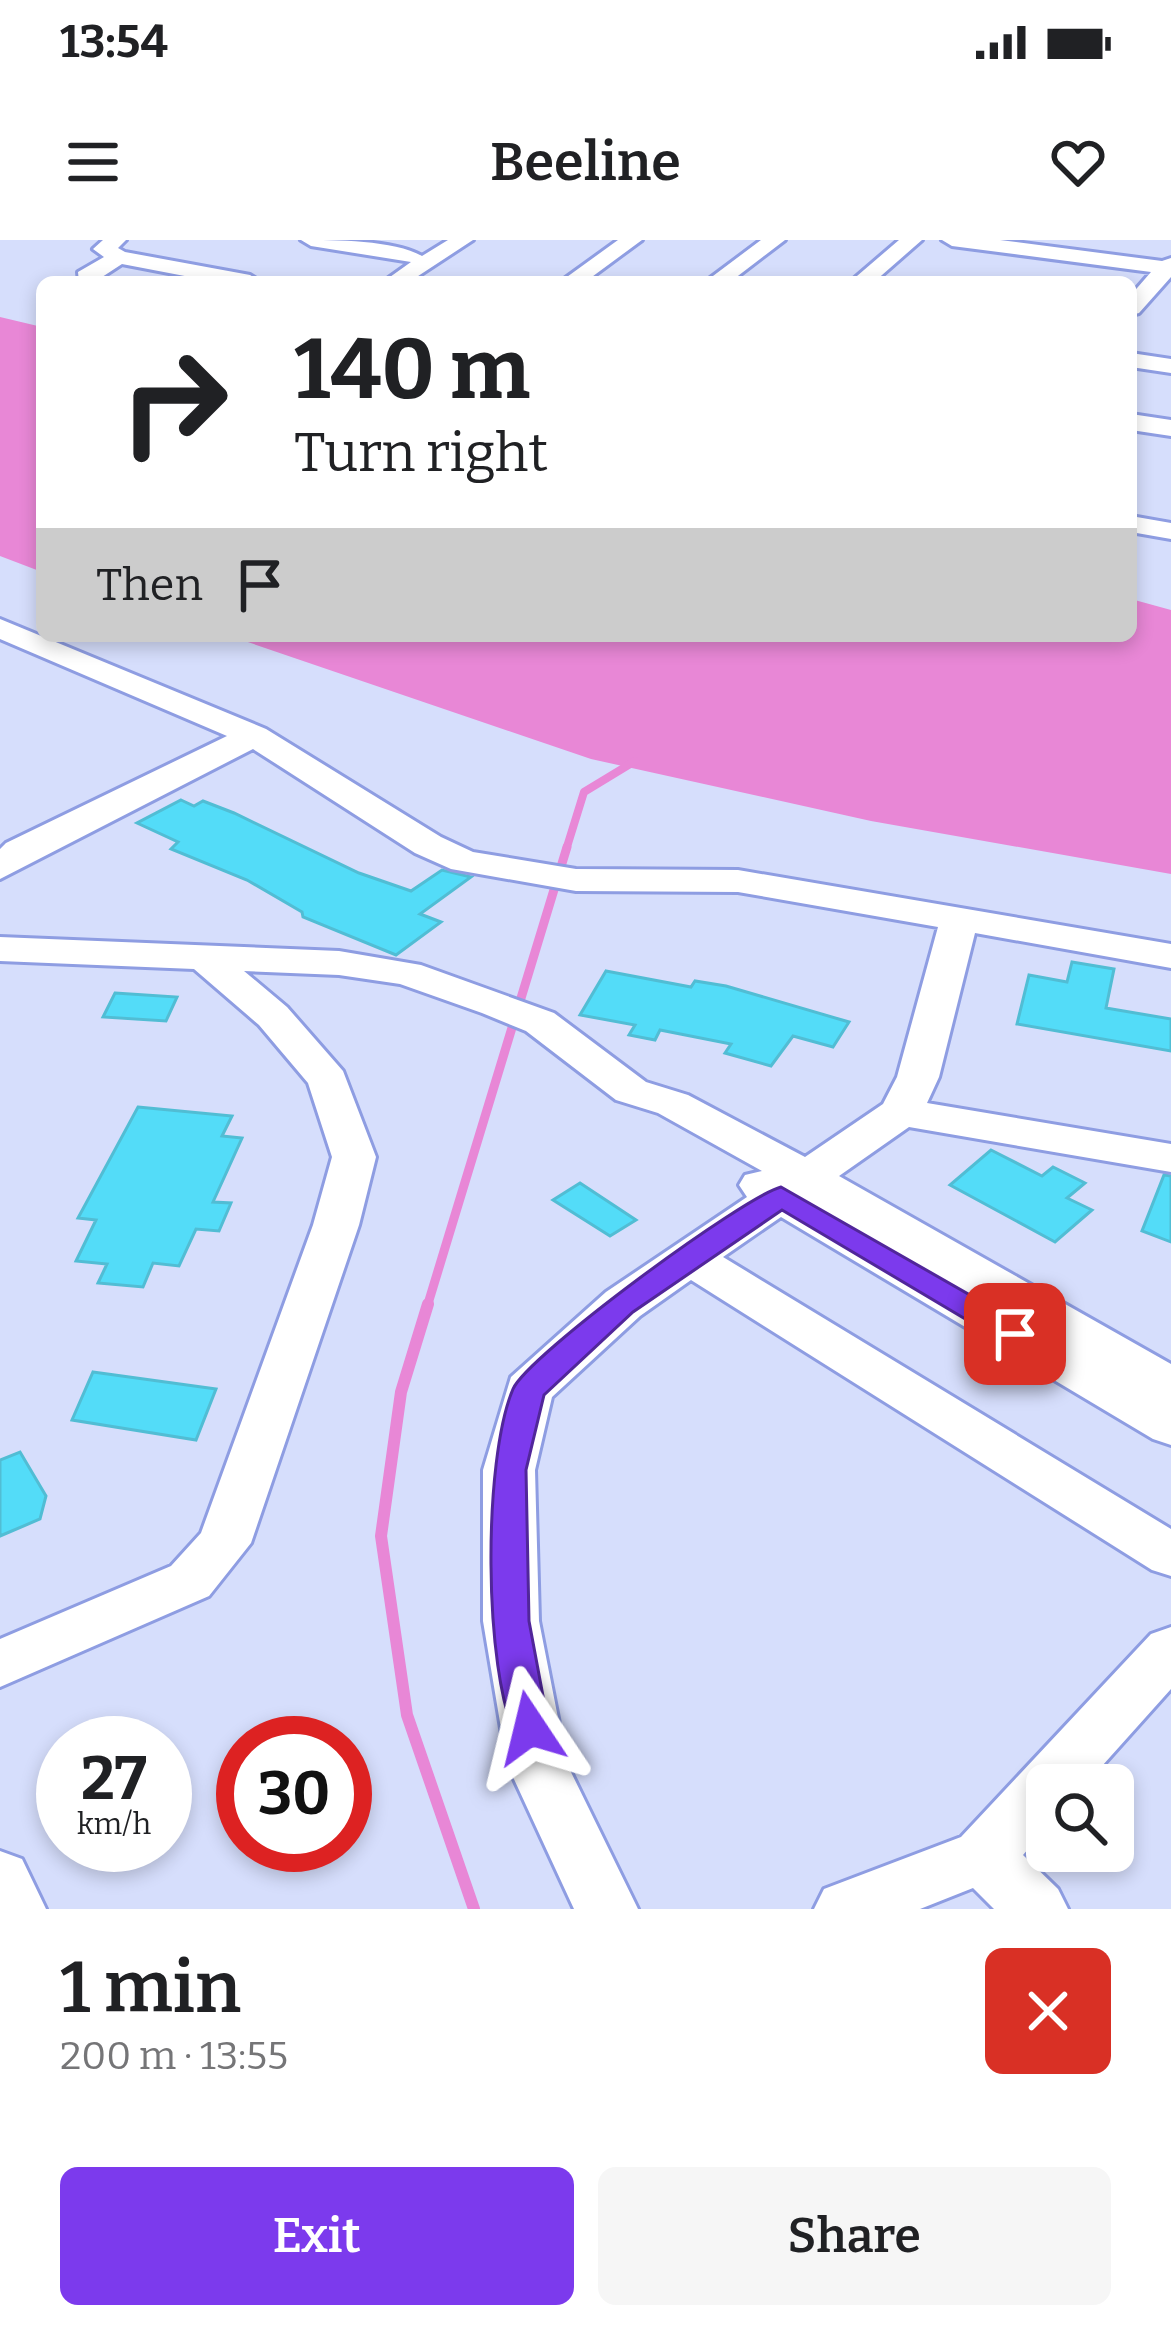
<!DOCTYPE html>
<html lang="en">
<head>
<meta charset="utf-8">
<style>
  :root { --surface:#fff; --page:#f6f6f6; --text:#202124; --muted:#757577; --accent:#7c3aed }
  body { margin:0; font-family:Bitter,serif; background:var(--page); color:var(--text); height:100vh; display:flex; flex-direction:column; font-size:45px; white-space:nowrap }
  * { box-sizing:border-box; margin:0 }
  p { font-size:39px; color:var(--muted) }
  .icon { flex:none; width:66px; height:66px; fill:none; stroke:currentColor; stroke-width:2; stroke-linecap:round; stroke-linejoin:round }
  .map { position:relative; height:1669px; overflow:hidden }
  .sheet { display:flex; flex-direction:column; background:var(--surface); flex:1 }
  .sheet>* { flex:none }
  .top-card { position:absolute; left:36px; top:36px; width:1101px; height:366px; border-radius:18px; box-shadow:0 6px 18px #0003; background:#fff; color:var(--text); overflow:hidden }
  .controls { position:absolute; left:1026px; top:1524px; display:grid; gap:24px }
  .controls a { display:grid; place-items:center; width:108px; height:108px; border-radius:18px; background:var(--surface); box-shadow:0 6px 18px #0003; font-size:60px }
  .speed { position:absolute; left:36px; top:1476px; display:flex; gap:24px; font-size:60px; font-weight:700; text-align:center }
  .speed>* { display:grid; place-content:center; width:156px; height:156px; border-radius:50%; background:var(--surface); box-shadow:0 6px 18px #0003; line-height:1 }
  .speed small { font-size:30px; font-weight:400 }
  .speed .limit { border:18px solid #d22; background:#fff; color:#111 }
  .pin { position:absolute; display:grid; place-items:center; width:102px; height:102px; color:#fff; margin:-51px; border-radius:24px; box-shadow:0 6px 18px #0006 }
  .me { position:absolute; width:132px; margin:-66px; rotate:350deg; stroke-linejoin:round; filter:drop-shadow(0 0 9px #0008) }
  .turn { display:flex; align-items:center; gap:42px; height:252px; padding:0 60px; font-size:54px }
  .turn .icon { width:156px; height:156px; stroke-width:2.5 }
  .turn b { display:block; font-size:84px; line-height:102px }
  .then { display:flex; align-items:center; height:114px; padding:0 60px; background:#0003; gap:24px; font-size:45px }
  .round { display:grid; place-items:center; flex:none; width:126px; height:126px; border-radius:18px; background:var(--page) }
  .overview { display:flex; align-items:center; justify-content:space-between; height:204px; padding:0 60px }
  h1 { font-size:72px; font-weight:600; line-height:90px }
  .cta { display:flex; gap:24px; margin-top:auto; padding:24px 60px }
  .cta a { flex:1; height:138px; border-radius:18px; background:var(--accent); color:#fff; font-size:48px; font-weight:600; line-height:138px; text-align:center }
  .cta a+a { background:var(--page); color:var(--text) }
  .status { display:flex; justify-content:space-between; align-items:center; height:84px; padding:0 60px; background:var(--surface); direction:ltr }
  .status svg { height:33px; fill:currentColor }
  header { display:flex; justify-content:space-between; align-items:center; height:156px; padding:0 60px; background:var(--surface); font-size:54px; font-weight:600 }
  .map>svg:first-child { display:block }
</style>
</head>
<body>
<div class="status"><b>13:54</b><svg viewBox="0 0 49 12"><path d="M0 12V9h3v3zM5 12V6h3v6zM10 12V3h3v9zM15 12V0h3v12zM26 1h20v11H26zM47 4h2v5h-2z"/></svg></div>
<header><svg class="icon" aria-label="menu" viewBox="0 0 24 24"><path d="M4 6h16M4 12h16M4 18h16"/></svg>Beeline<svg class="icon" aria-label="heart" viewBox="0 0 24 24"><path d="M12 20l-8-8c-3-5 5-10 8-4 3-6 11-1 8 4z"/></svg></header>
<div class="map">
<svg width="1171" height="1669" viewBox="0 0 1171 1669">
  <rect width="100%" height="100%" fill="#d6defc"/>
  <path fill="#e887d6" d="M0,77L42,87V332L0,316Z
    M1131,359L1171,370V634L871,581L591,519L230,396H1131Z"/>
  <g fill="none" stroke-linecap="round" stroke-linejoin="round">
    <path stroke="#e887d6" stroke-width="8" d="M566,610L584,552L635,521"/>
    <path stroke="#e887d6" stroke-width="9" d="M427,1067L567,607"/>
    <path stroke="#e887d6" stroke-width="12" d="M428,1064L401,1152L381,1296L407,1475L474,1669"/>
  </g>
  <path fill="#53dcf8" stroke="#51bdd4" stroke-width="3" d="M181,560L194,566L203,561L234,573L359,633L411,651L442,630L471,637L420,674L441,682L396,715L303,677L302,672L247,640L171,609L178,602L137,583Z
    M1072,722L1114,729L1106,768L1171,779V811L1017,784L1029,735L1067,742Z
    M606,731L691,747L695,741L726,746L849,782L833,807L793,796L771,826L725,813L731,804L660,790L655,800L629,795L635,785L580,775Z
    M115,753L177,757L166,781L103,777Z
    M138,867L232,876L222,896L242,898L213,962L231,963L219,991L196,989L179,1026L153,1023L143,1047L98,1043L107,1024L76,1021L96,980L78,978Z
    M991,910L1042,936L1053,927L1085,943L1067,958L1092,970L1055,1002L950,945Z
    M1164,935L1171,936V1002L1142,991Z
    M580,943L636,980L610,996L553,960Z
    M93,1132L216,1149L196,1200L72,1180Z
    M20,1212L46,1256L40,1279L0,1296V1220Z"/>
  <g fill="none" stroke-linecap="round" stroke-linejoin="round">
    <g stroke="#8e9de2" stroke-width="6">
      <path id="minor" d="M103,0H126L118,8L125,12L250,35L261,42H216L122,24L99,39L101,42H79L78,32L104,17L93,9Z
        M301,0C335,0 394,0 422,16L448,0H473L409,42H383L411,22L311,6Z
        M618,0H642L585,42H560Z
        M761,0H785L730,42H705Z
        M899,0H922L874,42H850Z
        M942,0H1000L1162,21L1171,18V37L1139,73L1131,75V55L1151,32L952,6Z
        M1131,113L1171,119V133L1131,127Z
        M1131,174L1171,180V196L1131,190Z
        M1131,276L1171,283V299L1131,292Z
        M0,379L266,489L441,597L473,612L576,629L738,630L1171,704V728L975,693L939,837L927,863L1171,904V932L909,887L839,936L1171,1124V1205L1153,1199L781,977L723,1017L1171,1289V1336L1152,1330L691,1040L640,1076L552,1157L535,1230L539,1381L567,1524L638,1669H574L507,1524L483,1381V1230L511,1137L606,1052L747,957L739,945L745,935L762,931L658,873L616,860L526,791L482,773L400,744L339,735L244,731L287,767L343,831L376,917L359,985L251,1303L209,1356L0,1447V1399L171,1326L201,1293L313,985L332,917L308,843L259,785L194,729L0,721V697L339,711L421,725L554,773L646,842L688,855L805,917L883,864L897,837L938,687L738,652L576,651L451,629L415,613L253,509L0,639V609L6,603L227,496L0,399Z
        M1171,1387V1449L1085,1545H1047V1587L1023,1615L1058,1649L1068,1669H994L973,1648L920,1669H814L824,1649L961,1597L1151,1394Z
        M0,1611L22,1619L46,1669H0Z"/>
    </g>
    <use href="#minor" fill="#fff" fill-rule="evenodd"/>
  </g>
  <path fill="#7c3aed" stroke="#51269a" stroke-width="3" d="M781,947L1026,1087L1031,1094L1026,1102H1004L782,970L633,1072L544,1155L526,1230L529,1381L549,1488L544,1499L530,1504L517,1499C483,1431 483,1219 513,1149C528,1115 743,957 781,947Z"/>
</svg>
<div class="controls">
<a><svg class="icon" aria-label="search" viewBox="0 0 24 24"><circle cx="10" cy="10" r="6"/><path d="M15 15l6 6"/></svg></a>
</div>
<div class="speed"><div>27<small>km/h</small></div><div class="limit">30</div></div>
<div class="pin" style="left:1015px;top:1094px;background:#d93025"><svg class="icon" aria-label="arrive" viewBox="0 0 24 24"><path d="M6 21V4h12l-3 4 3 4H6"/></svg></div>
<svg class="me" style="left:530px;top:1488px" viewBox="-20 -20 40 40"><path d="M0-17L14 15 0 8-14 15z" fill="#7c3aed" stroke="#fff" stroke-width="4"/></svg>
<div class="top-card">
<div class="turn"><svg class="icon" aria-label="right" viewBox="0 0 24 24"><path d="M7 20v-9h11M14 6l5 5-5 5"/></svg><div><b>140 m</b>Turn right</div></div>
<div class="then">Then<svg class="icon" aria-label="arrive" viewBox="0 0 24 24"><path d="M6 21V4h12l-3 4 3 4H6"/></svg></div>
</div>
</div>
<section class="sheet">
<div class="overview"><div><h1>1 min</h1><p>200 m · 13:55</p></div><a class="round" style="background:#d93025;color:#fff"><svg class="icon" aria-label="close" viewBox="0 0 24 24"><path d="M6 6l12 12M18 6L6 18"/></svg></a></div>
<div class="cta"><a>Exit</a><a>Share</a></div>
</section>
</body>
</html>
